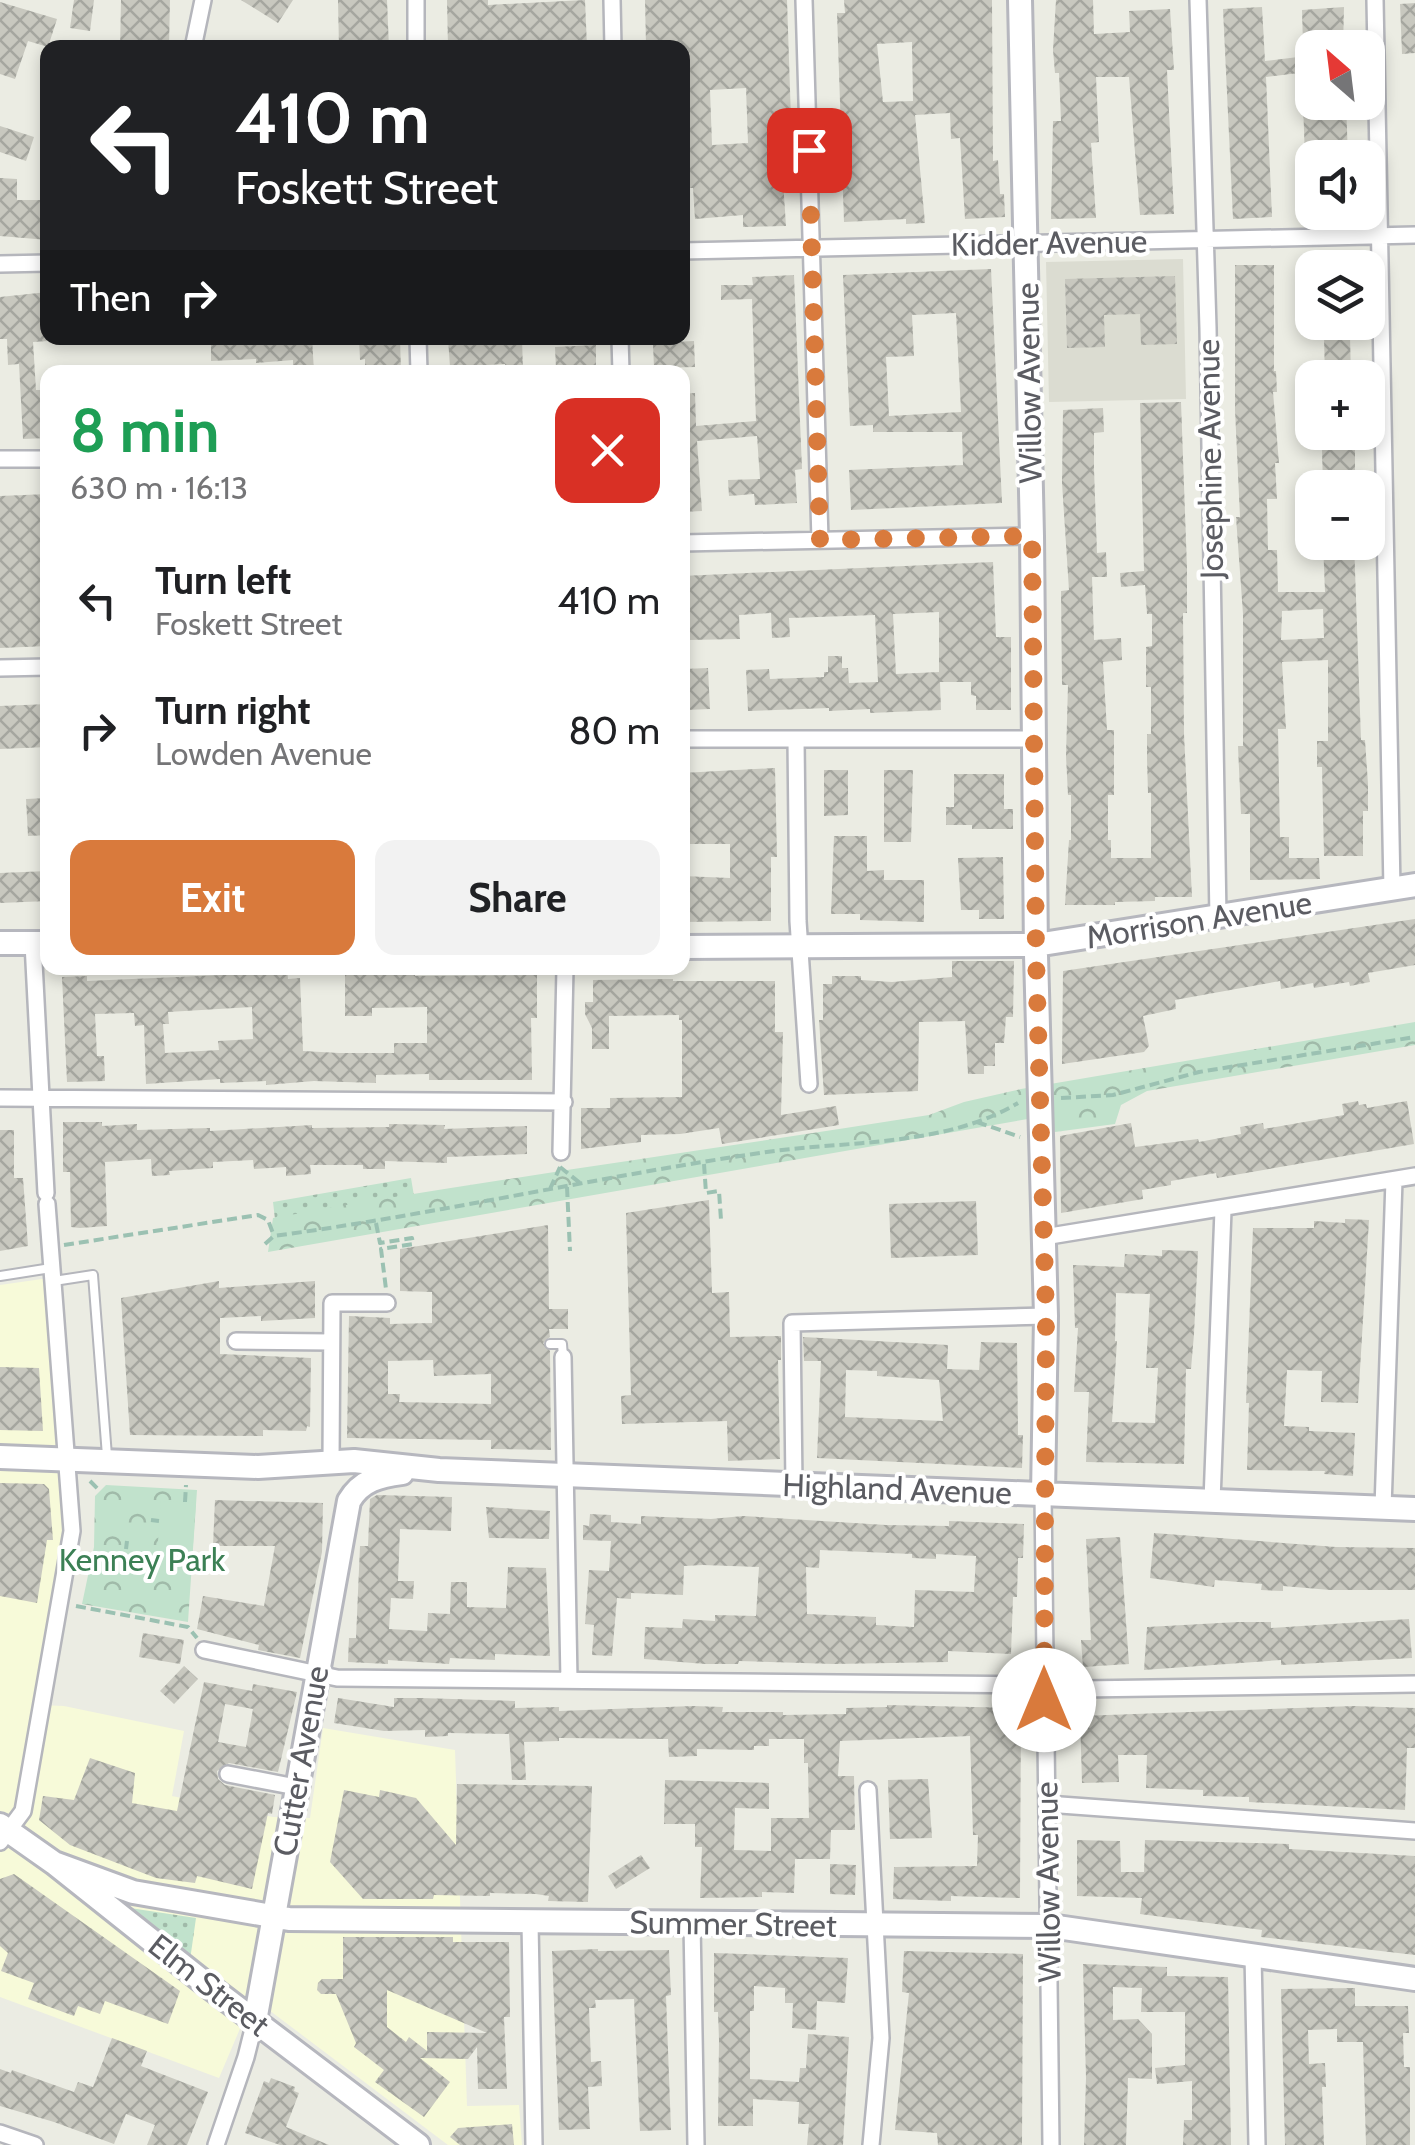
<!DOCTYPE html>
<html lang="en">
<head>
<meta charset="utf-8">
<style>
  :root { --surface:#fff; --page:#f2f2f2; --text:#202124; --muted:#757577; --accent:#d97a3c }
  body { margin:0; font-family:Cabin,sans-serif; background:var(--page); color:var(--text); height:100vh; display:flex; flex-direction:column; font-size:38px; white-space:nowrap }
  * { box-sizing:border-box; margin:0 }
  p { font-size:32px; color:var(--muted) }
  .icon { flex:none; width:55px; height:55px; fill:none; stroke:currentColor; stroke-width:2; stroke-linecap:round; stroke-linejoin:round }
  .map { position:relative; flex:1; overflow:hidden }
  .details { position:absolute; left:40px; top:365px; width:650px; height:610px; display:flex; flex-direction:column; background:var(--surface); border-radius:20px; box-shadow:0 5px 15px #0003 }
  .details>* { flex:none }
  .banner { position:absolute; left:40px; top:40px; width:650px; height:305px; border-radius:20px; box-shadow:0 5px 15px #0003; background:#202124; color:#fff; overflow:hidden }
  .needle { width:65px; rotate:332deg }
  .fabs { position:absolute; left:1295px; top:30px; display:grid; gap:20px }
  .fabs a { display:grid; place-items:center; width:90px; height:90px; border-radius:20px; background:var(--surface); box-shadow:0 5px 15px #0003; font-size:50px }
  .pin { position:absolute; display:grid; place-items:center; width:85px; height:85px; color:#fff; margin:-42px; border-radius:20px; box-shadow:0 5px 15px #0006 }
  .me { position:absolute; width:110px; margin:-55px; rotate:0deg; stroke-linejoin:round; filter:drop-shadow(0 0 8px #0008) }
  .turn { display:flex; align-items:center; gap:35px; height:210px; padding:0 30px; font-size:45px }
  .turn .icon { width:130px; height:130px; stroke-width:2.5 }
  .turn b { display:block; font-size:70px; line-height:85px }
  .then { display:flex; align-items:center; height:95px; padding:0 30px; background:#0003; gap:20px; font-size:38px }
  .round { display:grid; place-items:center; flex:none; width:105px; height:105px; border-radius:20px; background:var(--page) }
  .head { display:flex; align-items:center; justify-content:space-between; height:170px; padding:0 30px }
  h1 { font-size:60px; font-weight:700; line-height:75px; color:#1e9e55 }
  .cta { display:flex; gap:20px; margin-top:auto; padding:20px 30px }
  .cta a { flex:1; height:115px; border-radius:20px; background:var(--accent); color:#fff; font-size:40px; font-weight:700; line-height:115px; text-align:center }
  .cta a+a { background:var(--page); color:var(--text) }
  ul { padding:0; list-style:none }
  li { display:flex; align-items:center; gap:30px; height:130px; padding:0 30px }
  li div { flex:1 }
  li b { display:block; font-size:38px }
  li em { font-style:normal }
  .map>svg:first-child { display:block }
</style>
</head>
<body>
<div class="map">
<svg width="1415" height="2145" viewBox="0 0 1415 2145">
  <defs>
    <pattern id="grass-dots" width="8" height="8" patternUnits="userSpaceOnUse" patternTransform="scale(2.5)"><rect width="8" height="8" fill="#c1e2cc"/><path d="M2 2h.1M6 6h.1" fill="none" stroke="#a0baa9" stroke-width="1.8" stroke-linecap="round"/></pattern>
    <pattern id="park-crowns" width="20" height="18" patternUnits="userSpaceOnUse" patternTransform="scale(2.5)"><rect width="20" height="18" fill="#c1e2cc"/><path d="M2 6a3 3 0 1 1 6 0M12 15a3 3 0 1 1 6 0" fill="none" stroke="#a0baa9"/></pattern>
    <pattern id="building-cross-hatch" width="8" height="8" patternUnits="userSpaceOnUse" patternTransform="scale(2.5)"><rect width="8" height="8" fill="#c8c8bf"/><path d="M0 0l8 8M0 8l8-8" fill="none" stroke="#a5a69f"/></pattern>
  </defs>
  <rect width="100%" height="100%" fill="#ebece3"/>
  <path fill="#f7fad9" d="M56,1277L72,1531L40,1705L64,1706L184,1731L172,1796L273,1817L310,1818L323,1728L455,1750L467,2106L519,2105L522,2145H448L253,1998L219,2078L0,1997V1285Z"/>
  <path fill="#dbdcd1" d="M1183,259L1186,399L1049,402L1046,262Z"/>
  <path fill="url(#grass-dots)" d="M411,1178L415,1202L276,1228L273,1202Z
    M130,1908L196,1918L190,1960Z"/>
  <path fill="url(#park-crowns)" d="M1415,1022V1045L1147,1091L1121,1105L1115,1124L1055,1132L1051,1115L268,1252L273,1218C491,1179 711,1150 929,1115L964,1102L1021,1089Z
    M106,1485L197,1490L188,1622L82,1604L94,1547L95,1496Z"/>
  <path fill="#c1e2cc" d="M161,1501L196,1503L191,1572L156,1569Z"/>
  <path fill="url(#building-cross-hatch)" fill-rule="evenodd" d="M74,0H94L90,31L70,28Z
    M121,0H170L169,48H120Z
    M241,0H293L278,23Z
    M338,0H387L389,48H339Z
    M447,0H488V5L585,0L587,47L448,48Z
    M645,0H787L792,149L781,150L786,226L743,227V215L695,219L693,188H682V43L646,45ZM746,88L748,143L712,145L710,90Z
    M844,0H992L993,161L998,160L1000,194H1004L1005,217L965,219L960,138L951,139L950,113L915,115L925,223L906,224V219L844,222L837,13H845ZM912,42L913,101L883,102L877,44Z
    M1056,0H1093L1094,34L1130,32L1129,11L1170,9L1174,70H1167L1174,214L1140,215L1129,77H1096L1099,142L1091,143L1096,218L1051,219L1053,121H1061L1059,73H1055L1053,50Z
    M0,2L57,19L48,47L28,41L15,79L0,74Z
    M1415,3V53L1402,54L1400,4Z
    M1262,7L1265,61L1298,57V45H1303L1302,10L1344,7L1343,48H1312V96L1300,97L1299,73L1266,77L1272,217L1233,219L1223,9Z
    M1303,102H1346L1348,158H1305Z
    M0,126L34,137L26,161L0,152Z
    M0,178L17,179V200H48V240L0,236Z
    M1235,265H1274V371H1276L1277,392H1273L1279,463H1275L1277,499H1267L1268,550H1277L1278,592H1325L1323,542H1354L1361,740H1365L1368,784V811H1363V856H1324L1322,767H1317V741H1328V660L1282,662L1286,729H1278L1280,837H1289V858H1319L1320,879L1250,880V814H1241L1238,746H1243V614L1236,517H1240L1235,410ZM1323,609L1324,638L1281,640L1282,611Z
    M991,269L1002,503L851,510L849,470L963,465L962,432H873V425L850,426L843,275ZM956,313L961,412L889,416L886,357L914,356L912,315Z
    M794,275L802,469L795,470L797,503L755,505L754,494L729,496L728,480L760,479L757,436L697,441L702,511L682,512V394L695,393L696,426L756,421L752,299L721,300V285H753L752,277Z
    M1175,276L1177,344L1141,345L1140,314L1104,315L1105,347L1067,348L1065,279Z
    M48,292V341L33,342L36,390H48V438L23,439L19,364L8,365L7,339H0V297Z
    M1324,336H1350L1351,378H1325Z
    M281,338H312L314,372H293V360L256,363V359L211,361V340Z
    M359,338H400L401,372H365V359L360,360Z
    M448,338H522L523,372H505V364L450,367Z
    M694,341L695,367L654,368L653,343Z
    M596,345V368L556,369L555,347Z
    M1181,402L1187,568V613H1183L1184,734L1192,897H1155V901L1115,902V905H1065L1069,840H1071V795H1068L1066,756L1068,685H1062L1061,591L1069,590L1062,483L1063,410L1103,408L1104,432L1094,433V469L1097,553L1106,552L1107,577H1092L1094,640L1121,638L1122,660L1103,662L1107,730H1114V795H1108V840H1111V858H1151V793H1148L1147,759V734H1151V687H1146V647L1152,646V614H1147L1145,585L1121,587L1120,573L1144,571L1140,403Z
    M1355,448V488H1323L1322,449Z
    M48,494V646L0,648V496Z
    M993,562L996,637H1011V710H976V696L971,695V682H940L941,710L870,713V709L829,711V708L748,711L746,670L769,669L770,679L824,677V672H828V656H842V668H848L849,683L878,682L875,615L789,618L790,637L772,638L771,613L739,615L740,639L689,640L688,614L682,615V576ZM939,612V672L896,674L893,614Z
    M708,668L710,709L686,710L684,669Z
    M48,704V747L0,749V706Z
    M775,768L777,857H771V921L682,922V876L730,878V844H683L682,773Z
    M824,770H848V815L824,816Z
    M884,770H913L911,842H884Z
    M954,774H1004V809H1013V829H972V825H946V807H954Z
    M48,798V835L28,836L26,799Z
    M834,836H867V871L884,870V880H924V922L860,920V914H831Z
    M1003,857L1004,919H979V910H961L958,858Z
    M48,871V901L0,903V873Z
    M1415,919V965L1368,973L1370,982L1350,986L1349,982L1314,988L1313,983L1281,989L1280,981L1175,1000L1176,1009L1143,1016L1149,1046L1144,1052L1062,1064L1063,971Z
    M952,961H1014L1013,1017H1006L1004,1043H995V1066H984V1074H968L965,1021L919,1022L918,1091L824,1095L819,1020H823V984H832V976H861V980L892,982L952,977Z
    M263,968H287L288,979L300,978L303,1051L339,1053H394V1043H427V1007L372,1008V1016H345V974H387V968H401V972H415V976L537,975V1018H531L532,1080H429V1074L376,1075V1083L314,1081L266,1085V1081L220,1083V1079L146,1084L144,1025L135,1026L134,1013L95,1014L97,1056H104L105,1081L67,1082L62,977L87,976V981L222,975L263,973ZM252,1007L253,1039L218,1041L219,1050L165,1053L163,1024H169L168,1012Z
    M673,979V981H775V1032H783L781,1115L836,1106L839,1125L722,1144L719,1128L680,1134L641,1135V1142L581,1149V1108H610V1098L682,1097V1020H679V1015L609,1016V1049H592V1028L585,1014V1002H593V980Z
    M1358,1101L1359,1105L1366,1104L1367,1108L1407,1101L1414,1144L1217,1178L1216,1173L1171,1181V1185L1142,1190L1143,1199L1061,1213L1060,1136L1131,1123L1135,1147L1198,1139L1199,1142L1241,1134L1240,1127L1263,1123L1264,1129L1344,1115L1342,1104Z
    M63,1122H102V1126L137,1124V1130L210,1128V1131L312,1125V1128L389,1127V1124L445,1125L444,1129L527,1126V1154L447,1157V1163L385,1161V1169H363V1165H310L311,1174L286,1176V1167L254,1169L253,1160L213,1162V1168L169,1171L170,1175L152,1176L151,1159L105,1162L107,1226L80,1228L71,1227L70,1172H63Z
    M0,1130H14V1178H23L28,1246L0,1251Z
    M709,1200L712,1293L729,1292L730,1337L781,1336V1360H778L780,1459L728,1461L727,1421L622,1424L621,1396L631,1395L626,1213Z
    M976,1201L978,1255L891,1258L889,1204Z
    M1345,1219L1369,1220L1358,1403L1321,1402L1322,1371L1287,1370L1284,1426L1309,1427V1431L1355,1433L1353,1476L1324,1474L1325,1471L1247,1470L1249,1403H1246L1253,1228H1314V1221L1345,1223Z
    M548,1225L549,1309H568V1329H549L550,1337L543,1343L550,1351L551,1450L491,1449V1440L347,1438L349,1316L390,1318V1324L432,1323V1292L400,1291V1249ZM433,1360L434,1376L491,1374V1404L399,1402L400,1394H388V1361Z
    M1162,1250L1198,1251L1194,1334L1191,1369H1186L1184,1464L1086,1462L1089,1392H1074L1078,1328H1075L1073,1265L1124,1267L1125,1254L1162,1256ZM1116,1293L1150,1294L1146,1368H1158L1155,1423L1112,1422L1117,1341H1115Z
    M219,1281V1288L315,1281V1318L261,1321V1316L220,1318V1354L311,1358L310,1427L307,1426L306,1431L263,1430V1436L130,1435L121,1298Z
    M803,1337L948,1345L947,1369L979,1370L981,1342L1017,1343L1018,1435H1023L1022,1468L817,1458L821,1361H804ZM846,1370L877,1371V1376L939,1380L943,1421L845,1417Z
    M0,1367L39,1368L43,1431L0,1430Z
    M0,1483L44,1484L49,1489L53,1540H47L37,1603L0,1596Z
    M377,1495L452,1497L451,1531L400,1529L398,1581H414L413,1599L391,1598L389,1629L427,1631L428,1613L450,1614L451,1582H467V1607L506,1608L508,1567L546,1568L550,1656L495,1654V1660L450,1658L449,1664L388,1660V1664L348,1662L349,1638H356L360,1546H368L370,1499Z
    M215,1500L323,1503L322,1552L300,1658L258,1650L259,1645L197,1629L203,1596L264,1606L275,1546H213Z
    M486,1507L550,1511L549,1539L489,1538Z
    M590,1514L611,1515V1522L641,1524V1516L711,1519L743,1516L886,1525L949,1526V1521L1024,1524L1023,1558H1018L1017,1597H1013L1011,1654L948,1651V1662L834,1664L739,1661L738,1664H705L644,1659L645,1627L682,1628L683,1619L715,1621V1615L756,1616L759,1567L703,1565L684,1566L683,1595L631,1593V1599L617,1598L612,1656L592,1655L594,1625L585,1624L589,1570L609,1571L611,1541L583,1540V1525L589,1526ZM820,1550L912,1554V1558L936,1559V1554L976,1556L974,1592L915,1590L914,1627L876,1625V1617L807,1614L806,1567L819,1568Z
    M1154,1533L1336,1547L1415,1548V1590H1330L1283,1586V1591L1261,1590L1262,1584L1215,1580L1214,1587L1150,1578Z
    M1120,1537L1129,1664L1083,1667L1081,1640H1091L1086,1539Z
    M1409,1619L1412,1658L1281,1665V1660L1144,1670L1147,1627L1238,1622H1271V1628Z
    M143,1633L184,1640L180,1664L139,1657Z
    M184,1666L198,1679L174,1704L160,1691Z
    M204,1682L252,1691L253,1684L297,1692L278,1772L229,1763L217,1771L218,1779L225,1785L275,1795L272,1814L268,1813L252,1889L197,1876L195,1883L156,1878L70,1845L39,1820L43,1796L74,1800L90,1758L135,1773L132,1803L177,1811ZM225,1704L253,1709L246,1747L218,1742Z
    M338,1698L394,1707V1698H420L515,1701V1708L559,1707V1711L693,1706L723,1707L722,1712H783V1715L846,1714V1708L887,1707V1705L1021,1708L1020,1898L951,1896V1901L893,1899L894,1867L977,1866L978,1835H973L970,1736L840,1741L838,1776H854L855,1830H831L830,1859H795L794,1893L762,1892V1897L700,1898L702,1847H695V1824H664L665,1780L769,1783V1809L735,1808L734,1850L771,1851V1818H809L808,1763H804V1739H769V1746H754V1750L697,1749V1756L669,1757L668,1739L559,1738V1741L524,1742L526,1780H512L509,1734L448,1733V1736L425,1737V1730L384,1731L334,1723Z
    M1354,1706L1415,1708V1748H1407L1405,1810L1249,1802V1797L1203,1796V1790L1146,1788L1147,1755H1118L1119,1782L1082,1783L1080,1716Z
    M928,1779L932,1838L890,1839L888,1780Z
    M457,1784L592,1786L588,1902L548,1901L549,1896L536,1894L490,1893V1896L434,1895L433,1899H363L330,1862L344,1790L379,1797L380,1790L416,1798L456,1845Z
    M1077,1840L1120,1841L1121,1872H1144L1145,1840L1289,1844V1849L1415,1856V1955L1261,1937L1262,1930L1140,1914L1142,1898L1077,1896Z
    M641,1855L650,1868L616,1889L608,1876Z
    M830,1864L856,1865L855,1895L830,1894Z
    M14,1874L180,1991L168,2024L105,2001L100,2014L78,2006L74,2016L28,1999L34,1983L1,1971L8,1953L0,1946V1879Z
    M343,1937H453V1942H509L510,2017H504L507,2089H478L477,2047L468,2059L420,2058L450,2082L424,2117L375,2082L384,2070L354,2047L356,2043L336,1994H321L317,1990L318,1983L322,1979H343ZM387,1990L487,2033L427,2032V2051L409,2037L406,2042L387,2027Z
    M598,1949V1951L669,1950L671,1995L666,1996L671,2130L640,2131L634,1999L595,2000L596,2008H589L591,2062L601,2061L602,2086L588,2087L590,2129L559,2130L552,1951Z
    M904,1951L1023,1954L1022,2145H938L937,2133L895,2130L909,1993L902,1992Z
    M714,1953L848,1958L845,2003L817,2001L816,2030L792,2028L793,2003H785V1988L754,1986V2011H750V2079L799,2082L800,2068H806L808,2034L849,2037L843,2145H807L809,2124H798L799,2102L753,2099V2126H718L719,2040L718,2012H714Z
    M1083,1964L1167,1967V1976L1228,1977L1231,2145H1183L1184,2120H1192V2081L1157,2084L1155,2068L1185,2065V2012H1141L1142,1988L1113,1987V2020L1138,2019L1152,2034V2079L1128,2078L1126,2145H1084L1086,2078Z
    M1355,1988V2006H1408L1409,2033H1403L1404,2067H1410V2145H1366L1363,2042H1337V2029L1308,2030L1309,2064L1325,2063L1326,2087H1322L1324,2145H1285L1281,1989Z
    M112,2038L147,2051L141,2066L208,2092L187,2145H147L155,2125L126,2114L114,2144L54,2122L0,2106V2069L11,2073L12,2070L74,2092L78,2082L93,2087Z
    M271,2078L295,2087L294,2091L299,2093L286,2127L329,2145H280L245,2133L264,2081L269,2083Z
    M512,2124L514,2145H460L450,2137L458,2128Z"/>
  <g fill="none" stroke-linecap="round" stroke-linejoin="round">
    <g stroke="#b5b6bc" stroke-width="12">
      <path id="lane" d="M0,1276L51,1268
        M54,1281L93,1275L107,1456
        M550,1344H562L563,1357"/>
    </g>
    <g stroke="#b5b6bc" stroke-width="20">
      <path id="street" d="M416,0V48
        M612,0L613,48
        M804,0L820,540
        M1198,0L1208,328L1218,918
        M1375,0L1392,889
        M193,48L203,0
        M682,251L1415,235
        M0,264L48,263
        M418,338L419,372
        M620,338L621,372
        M0,459H48
        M682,543L1032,536
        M0,668L48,667
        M682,739H1035
        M796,739L798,921L809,1084
        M33,943L46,1193
        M0,1098L564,1102
        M561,1152L565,968
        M1044,1237L1415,1176
        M236,1341L331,1342
        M563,1357L569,1680
        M331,1462L332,1303H387
        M794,1485L792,1323L1046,1316
        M1043,1495L1051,2145
        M1212,1501L1223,1210
        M1383,1508L1394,1180
        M204,1650L337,1678L1045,1685L1082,1689L1415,1684
        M228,1774L296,1787
        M868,1790L881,2038L871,2145
        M1047,1804L1415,1831
        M0,1842L23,1811L72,1531L47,1204
        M530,1922L534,2145
        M692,1923L696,2145
        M1253,1955L1257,2145
        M0,2133L35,2145
        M216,2145L246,2057L255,2021"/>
    </g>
    <g stroke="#b6b7be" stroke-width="28">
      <path id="secondary" d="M1020,0L1032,536L1036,955L1046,1316L1043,1495
        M0,943H48
        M682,947L1036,945L1415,885
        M0,1457L258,1467L354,1461L439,1470L1415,1509
        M0,1825L54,1863L206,1984L418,2145
        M54,1863L133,1892L289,1919L1050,1926L1415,1979
        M255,2021L349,1501C361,1480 380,1476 402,1473"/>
    </g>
    <path stroke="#9bc1b2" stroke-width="4" stroke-dasharray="10 5" stroke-linecap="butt" d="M1061,1098L1113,1095L1199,1072L1415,1037
      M977,1122L1020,1137
      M704,1164L706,1193L719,1191L721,1220
      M560,1167L580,1183
      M567,1187L570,1251
      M550,1189L560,1167
      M376,1223L380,1243L412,1238L413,1244L381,1249L386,1289
      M265,1244L274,1236C437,1214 597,1177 760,1153C845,1140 942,1148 1018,1103
      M64,1245L258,1215L268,1220L274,1236
      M90,1481L100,1491
      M185,1502L186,1485
      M151,1520L159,1521
      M126,1549L127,1541
      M76,1606L188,1627L197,1638"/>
    <use href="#lane" stroke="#fff" stroke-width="8"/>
    <use href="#street" stroke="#fff" stroke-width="15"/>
    <use href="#secondary" stroke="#fff" stroke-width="22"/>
  </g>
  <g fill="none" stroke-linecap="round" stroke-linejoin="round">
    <path stroke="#d97a3c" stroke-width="18" stroke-dasharray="0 32.4" d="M809,150L820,540L1032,536L1036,955L1046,1316L1044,1700"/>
  </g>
  <g text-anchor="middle" stroke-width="8" stroke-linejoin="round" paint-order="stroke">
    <g font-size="32" fill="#5b5c62" stroke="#fff">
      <text transform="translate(1049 243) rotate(-1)" y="11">Kidder Avenue</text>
      <text transform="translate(1029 383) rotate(-91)" y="11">Willow Avenue</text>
      <text transform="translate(1210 459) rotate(-91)" y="11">Josephine Avenue</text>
      <text transform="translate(1199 920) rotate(-9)" y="11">Morrison Avenue</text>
      <text transform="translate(897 1489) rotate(2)" y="11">Highland Avenue</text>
      <text transform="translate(301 1761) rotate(-80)" y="11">Cutter Avenue</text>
      <text transform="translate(1048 1882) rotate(-91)" y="11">Willow Avenue</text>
      <text transform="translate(733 1924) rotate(1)" y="11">Summer Street</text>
      <text transform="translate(209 1985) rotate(38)" y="11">Elm Street</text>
    </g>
    <g font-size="32" fill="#3c8055" stroke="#fff">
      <text x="142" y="1571">Kenney Park</text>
    </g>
  </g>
</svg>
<div class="fabs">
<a><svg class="needle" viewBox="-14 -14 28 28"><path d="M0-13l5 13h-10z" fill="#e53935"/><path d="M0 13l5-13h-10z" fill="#757577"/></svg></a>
<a><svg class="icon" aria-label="sound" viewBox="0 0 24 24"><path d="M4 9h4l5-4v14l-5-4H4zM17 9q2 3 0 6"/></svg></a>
<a><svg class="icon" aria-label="layers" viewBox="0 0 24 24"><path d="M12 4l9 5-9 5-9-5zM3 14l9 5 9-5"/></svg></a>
<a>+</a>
<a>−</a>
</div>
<div class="pin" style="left:809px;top:150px;background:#d93025"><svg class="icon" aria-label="arrive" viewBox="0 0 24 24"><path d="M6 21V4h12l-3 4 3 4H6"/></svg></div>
<svg class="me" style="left:1044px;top:1700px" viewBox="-20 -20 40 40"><circle r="19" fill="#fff"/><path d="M0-13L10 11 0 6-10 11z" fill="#d97a3c"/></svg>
<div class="banner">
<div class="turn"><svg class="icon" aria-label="left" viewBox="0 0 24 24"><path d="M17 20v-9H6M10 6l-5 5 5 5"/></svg><div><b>410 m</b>Foskett Street</div></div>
<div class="then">Then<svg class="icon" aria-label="right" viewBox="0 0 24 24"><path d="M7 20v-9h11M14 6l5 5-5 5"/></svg></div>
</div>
<section class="details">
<div class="head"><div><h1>8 min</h1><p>630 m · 16:13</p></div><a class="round" style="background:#d93025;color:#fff"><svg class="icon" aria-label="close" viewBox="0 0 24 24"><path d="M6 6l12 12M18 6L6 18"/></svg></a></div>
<ul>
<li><svg class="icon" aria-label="left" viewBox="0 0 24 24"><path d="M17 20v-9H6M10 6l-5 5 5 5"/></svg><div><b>Turn left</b><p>Foskett Street</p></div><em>410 m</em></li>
<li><svg class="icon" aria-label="right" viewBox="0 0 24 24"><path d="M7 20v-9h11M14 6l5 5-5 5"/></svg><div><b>Turn right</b><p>Lowden Avenue</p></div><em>80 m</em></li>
</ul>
<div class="cta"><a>Exit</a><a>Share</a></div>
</section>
</div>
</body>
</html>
